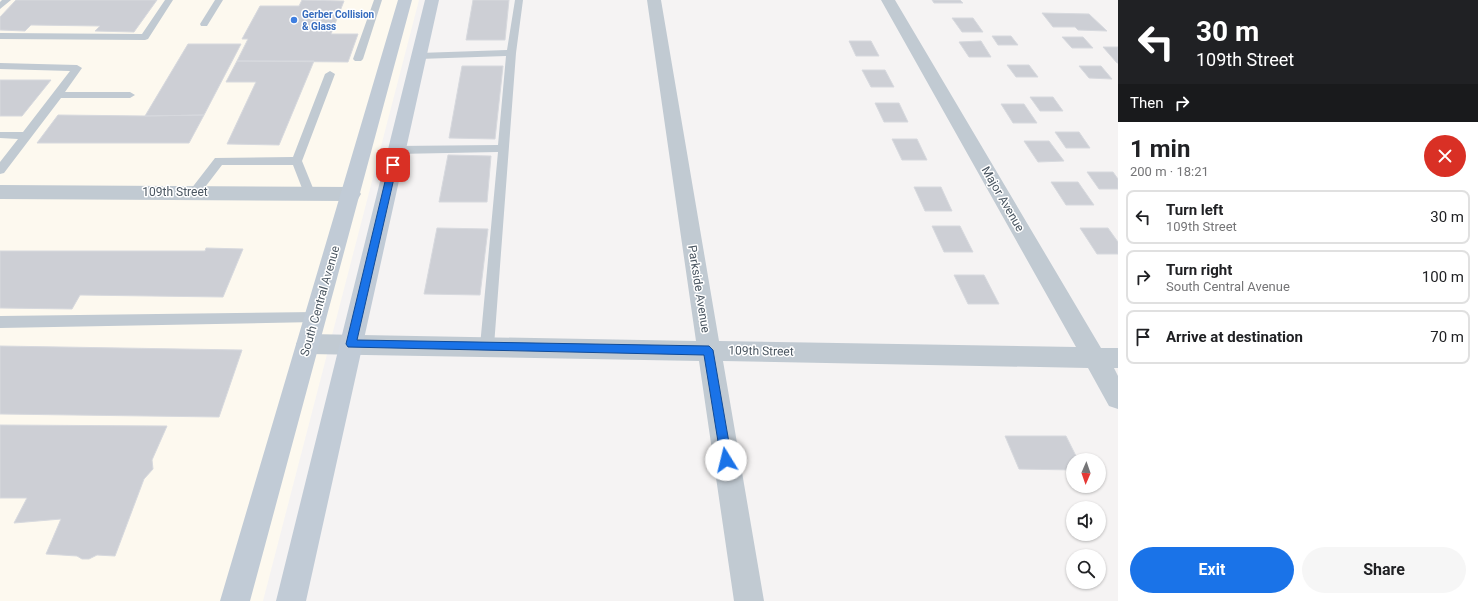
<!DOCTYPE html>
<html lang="en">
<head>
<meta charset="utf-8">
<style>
  :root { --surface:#fff; --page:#f6f6f6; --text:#202124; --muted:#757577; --line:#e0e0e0; --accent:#1a73e8 }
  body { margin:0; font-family:Roboto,sans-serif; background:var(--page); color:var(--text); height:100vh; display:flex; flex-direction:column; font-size:15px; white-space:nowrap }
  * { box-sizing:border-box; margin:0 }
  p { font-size:13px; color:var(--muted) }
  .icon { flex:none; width:22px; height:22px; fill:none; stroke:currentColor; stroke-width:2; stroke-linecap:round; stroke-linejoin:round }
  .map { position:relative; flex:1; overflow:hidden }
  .details { display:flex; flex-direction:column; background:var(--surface); width:360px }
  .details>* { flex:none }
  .banner { background:#202124; color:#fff; overflow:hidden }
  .needle { width:26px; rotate:182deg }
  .controls { position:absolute; left:1066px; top:453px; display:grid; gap:8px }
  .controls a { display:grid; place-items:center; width:40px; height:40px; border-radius:50%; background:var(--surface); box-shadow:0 1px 3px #0004; font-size:20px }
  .pin { position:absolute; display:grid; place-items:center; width:34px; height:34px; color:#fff; margin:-17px; border-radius:8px; box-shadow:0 2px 6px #0006 }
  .me { position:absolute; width:44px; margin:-22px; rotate:351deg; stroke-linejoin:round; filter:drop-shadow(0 0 3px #0008) }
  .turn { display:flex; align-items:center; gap:14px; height:84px; padding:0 12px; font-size:18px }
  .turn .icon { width:52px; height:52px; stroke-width:2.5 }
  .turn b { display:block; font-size:28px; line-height:34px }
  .then { display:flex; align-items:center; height:38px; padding:0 12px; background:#0003; gap:8px; font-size:15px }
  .round { display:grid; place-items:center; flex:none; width:42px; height:42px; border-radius:21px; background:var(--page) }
  .summary { display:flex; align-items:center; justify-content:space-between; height:68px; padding:0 12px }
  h1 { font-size:24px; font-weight:700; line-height:30px }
  .button { display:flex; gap:8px; margin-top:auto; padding:8px 12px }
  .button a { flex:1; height:46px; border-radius:24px; background:var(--accent); color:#fff; font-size:16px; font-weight:700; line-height:46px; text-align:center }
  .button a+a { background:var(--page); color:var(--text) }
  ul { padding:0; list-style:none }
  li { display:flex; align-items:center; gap:12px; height:54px; margin:0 8px 6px; padding:0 4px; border:2px solid var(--line); border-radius:8px }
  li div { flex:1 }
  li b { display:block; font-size:15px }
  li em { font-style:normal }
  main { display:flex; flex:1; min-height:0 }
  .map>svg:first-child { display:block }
</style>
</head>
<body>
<main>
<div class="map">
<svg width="1118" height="601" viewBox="0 0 1118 601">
  <rect width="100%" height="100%" fill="#f5f3f3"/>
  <path fill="#fdf9ef" d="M0,0H419L263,601H0Z"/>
  <path fill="#cdcfd5" stroke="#d7d9de" d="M16,0H157L134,32L95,31L100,26L31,25L25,31L0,30V17Z
    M302,0L344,1L331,34H358L348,62L237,61L248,39H242L260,6H299Z
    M473,0H509L505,40H466Z
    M932,0H960L963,3H934Z
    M1042,13L1089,14L1107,31L1078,30L1075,27H1053Z
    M952,18H973L983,32H962Z
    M992,36H1011L1018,45H998Z
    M1062,37H1083L1093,48H1072Z
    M849,41H871L879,56H856Z
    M981,41L991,57H969L959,42Z
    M188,44H241L204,115L145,116Z
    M1103,47H1118V63H1117Z
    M237,61H314L279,145L227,144L256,82H226Z
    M1007,65H1029L1038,77H1016Z
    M462,66H503L495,139L449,138Z
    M1079,66H1101L1112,79L1089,78Z
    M862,70H885L894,87H871Z
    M0,80H51L22,116H0Z
    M1030,97H1053L1063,111H1040Z
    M875,103H899L908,122H884Z
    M1001,104H1024L1037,123H1013Z
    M58,115L145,116L204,115L189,143H37Z
    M1055,132H1079L1090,148H1066Z
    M892,139H917L927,160H902Z
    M1024,141H1049L1064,161L1038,162Z
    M448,155L491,156L487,202H439Z
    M1087,172H1113L1118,179V189H1099Z
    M1051,182H1078L1094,205H1066Z
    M914,187H941L952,211H925Z
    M932,226H960L973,252H944Z
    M437,228L488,229L480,295L424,294Z
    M1080,228H1108L1118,242V254H1097Z
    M206,248L243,249L223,297L80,295L72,309L0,308V251H205Z
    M954,275H984L999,304H968Z
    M0,346L242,350L219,417L0,414Z
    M0,425L167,426L152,460L153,469L144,479L115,556L97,555L89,559H82L77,556L46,554L61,519L14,523L27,498H0Z
    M1005,436H1066L1078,460H1073V470L1019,469Z"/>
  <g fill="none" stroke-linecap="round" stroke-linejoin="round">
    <path fill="#c1cad2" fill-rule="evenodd" d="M2,0H11L0,9V2Z
      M165,0H173L148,39L145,40L0,39V33L142,34Z
      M215,0H223L207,26H201L200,24Z
      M374,0H382L363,59L361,61H355L353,59Z
      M515,0H523L516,53L494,346L492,350L487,352L482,350L480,346L498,152L397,154L392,150L397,146L498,145L506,56L419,59L414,56L419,53L507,50Z
      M0,63L77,65L82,68L65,92H130L135,95L130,98H61L4,173L0,174V162L18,139L0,138V132H23L70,71L0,69Z
      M330,71L335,74L302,161L315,193L313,196H305L293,165H222L199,195H191L189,192L191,189L215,158L293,157L325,74Z
      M316,312L321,313L323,317L321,321L316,322L0,328V316Z"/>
    <path fill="#c1cad2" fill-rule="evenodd" d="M647,0H661L719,341L1076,347L881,0H895L1101,348H1118V368H1114L1118,376V409L1109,406L1088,368L723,361L764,601H734L699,361L308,354L300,351L296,344L300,337L308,334L696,341Z
      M0,185L351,187L358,189L361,194L358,199L351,201L0,199Z"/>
    <path fill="#c1cbd6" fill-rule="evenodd" d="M398,0H412L250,601H220Z
      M425,0H439L306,601H276Z"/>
  </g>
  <path fill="#1a73e8" stroke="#114b97" d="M393,162L397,165L357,340L709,346L713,350L732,460L730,464L726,465L722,464L721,460L704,355L348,347L346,344L389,165Z"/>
  <circle fill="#3f7fe0" stroke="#fff" stroke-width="1.5" cx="294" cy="20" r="4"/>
  <g text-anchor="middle" stroke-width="3" stroke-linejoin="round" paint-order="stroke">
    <g font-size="10" font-weight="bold" fill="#366cbe" stroke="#fff" text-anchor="start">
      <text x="302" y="18">Gerber Collision<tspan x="302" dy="12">&amp; Glass</tspan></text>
    </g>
    <g font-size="12" fill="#4a5661" stroke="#fff">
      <text x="175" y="196">109th Street</text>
      <text transform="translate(1003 199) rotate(60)" y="4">Major Avenue</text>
      <text transform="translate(699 289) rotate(81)" y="4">Parkside Avenue</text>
      <text transform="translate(320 301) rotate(-74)" y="4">South Central Avenue</text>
      <text transform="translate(761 351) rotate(1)" y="4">109th Street</text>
    </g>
  </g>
</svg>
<div class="controls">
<a><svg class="needle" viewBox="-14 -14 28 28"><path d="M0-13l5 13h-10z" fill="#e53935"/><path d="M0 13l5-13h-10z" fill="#757577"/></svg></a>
<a><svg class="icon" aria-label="sound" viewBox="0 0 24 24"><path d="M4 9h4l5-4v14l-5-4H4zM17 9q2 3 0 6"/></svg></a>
<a><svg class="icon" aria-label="search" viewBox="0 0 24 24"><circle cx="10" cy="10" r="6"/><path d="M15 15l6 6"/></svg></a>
</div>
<div class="pin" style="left:393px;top:165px;background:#d93025"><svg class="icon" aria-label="arrive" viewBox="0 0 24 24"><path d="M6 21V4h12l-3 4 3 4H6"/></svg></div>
<svg class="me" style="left:726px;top:460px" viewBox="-20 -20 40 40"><circle r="19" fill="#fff"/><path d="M0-13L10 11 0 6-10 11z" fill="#1a73e8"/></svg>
</div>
<section class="details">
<div class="banner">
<div class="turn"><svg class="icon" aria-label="left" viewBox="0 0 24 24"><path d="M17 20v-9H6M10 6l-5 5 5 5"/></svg><div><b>30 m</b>109th Street</div></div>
<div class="then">Then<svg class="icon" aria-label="right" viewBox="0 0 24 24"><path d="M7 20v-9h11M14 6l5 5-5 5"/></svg></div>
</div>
<div class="summary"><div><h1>1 min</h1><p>200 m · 18:21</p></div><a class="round" style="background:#d93025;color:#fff"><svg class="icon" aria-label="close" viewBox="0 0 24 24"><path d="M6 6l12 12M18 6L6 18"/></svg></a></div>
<ul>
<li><svg class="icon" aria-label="left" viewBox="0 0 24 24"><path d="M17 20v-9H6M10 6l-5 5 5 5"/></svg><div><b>Turn left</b><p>109th Street</p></div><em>30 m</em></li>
<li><svg class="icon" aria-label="right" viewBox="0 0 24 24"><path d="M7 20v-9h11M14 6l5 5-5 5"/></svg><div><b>Turn right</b><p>South Central Avenue</p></div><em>100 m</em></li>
<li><svg class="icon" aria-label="arrive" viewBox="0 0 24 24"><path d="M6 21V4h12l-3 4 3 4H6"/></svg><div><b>Arrive at destination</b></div><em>70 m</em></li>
</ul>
<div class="button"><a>Exit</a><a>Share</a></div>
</section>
</main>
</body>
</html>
